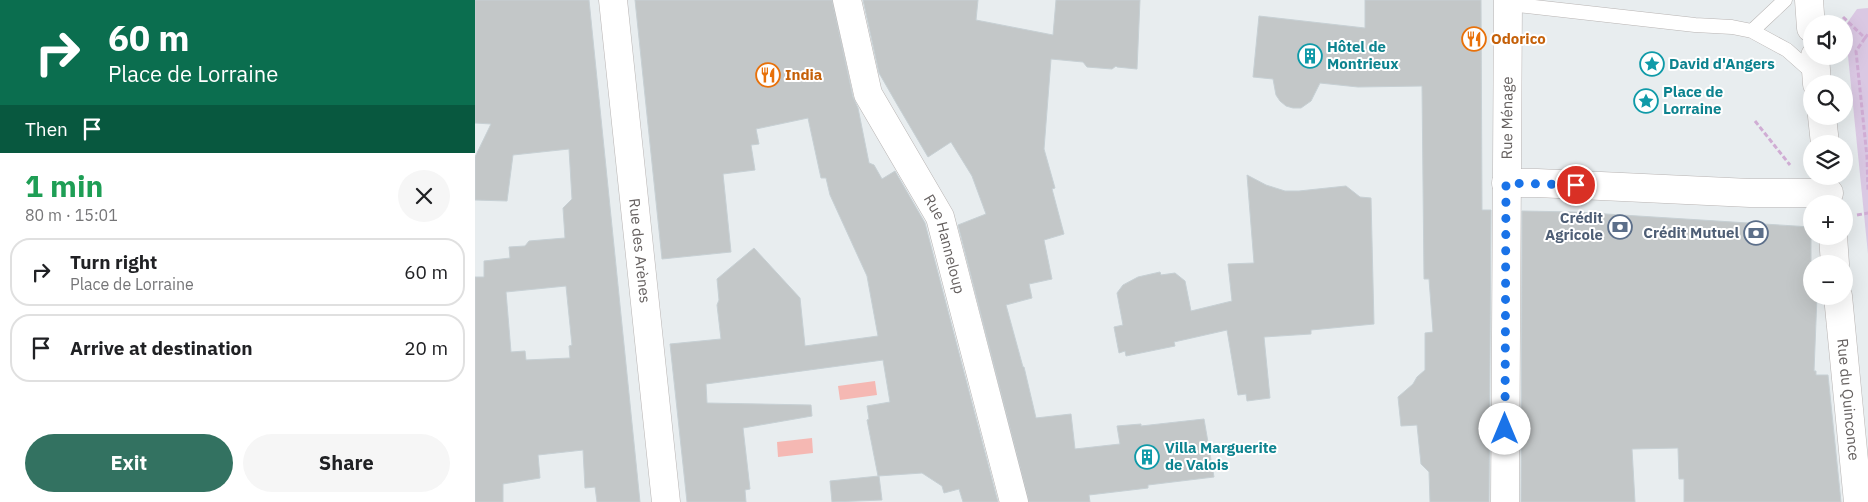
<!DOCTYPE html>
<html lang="en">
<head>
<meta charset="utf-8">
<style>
  :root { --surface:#fff; --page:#f6f6f6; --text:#202124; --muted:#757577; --line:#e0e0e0; --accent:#337261 }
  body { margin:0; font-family:"IBM Plex Sans",sans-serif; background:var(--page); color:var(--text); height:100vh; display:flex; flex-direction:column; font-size:19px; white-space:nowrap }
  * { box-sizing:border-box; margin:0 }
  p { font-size:16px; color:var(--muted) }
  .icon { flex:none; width:28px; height:28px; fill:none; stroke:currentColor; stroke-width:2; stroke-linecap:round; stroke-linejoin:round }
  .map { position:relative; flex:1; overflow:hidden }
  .panel { display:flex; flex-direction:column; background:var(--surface); width:475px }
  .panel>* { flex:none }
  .hud { background:#0b6e4f; color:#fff; overflow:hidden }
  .tools { position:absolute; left:1328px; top:15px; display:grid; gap:10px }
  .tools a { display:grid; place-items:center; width:50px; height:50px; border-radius:50%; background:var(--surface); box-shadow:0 5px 20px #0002; font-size:25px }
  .pin { position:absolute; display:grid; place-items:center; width:42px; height:42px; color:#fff; margin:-21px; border:2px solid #fff; border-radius:50%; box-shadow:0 1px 5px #0007 }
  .me { position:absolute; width:55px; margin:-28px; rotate:0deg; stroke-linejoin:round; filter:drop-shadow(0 0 4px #0008) }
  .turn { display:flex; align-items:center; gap:18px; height:105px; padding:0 25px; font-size:22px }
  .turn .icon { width:65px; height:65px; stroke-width:2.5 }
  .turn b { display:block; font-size:35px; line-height:42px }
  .then { display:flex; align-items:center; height:48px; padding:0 25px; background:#0003; gap:10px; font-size:19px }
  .round { display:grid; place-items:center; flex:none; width:52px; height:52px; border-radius:26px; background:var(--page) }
  .head { display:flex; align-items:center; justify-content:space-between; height:85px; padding:0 25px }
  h1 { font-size:30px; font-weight:700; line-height:38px; color:#1e9e55 }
  .action { display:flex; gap:10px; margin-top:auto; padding:10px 25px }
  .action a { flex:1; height:58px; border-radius:30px; background:var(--accent); color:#fff; font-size:20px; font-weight:700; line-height:58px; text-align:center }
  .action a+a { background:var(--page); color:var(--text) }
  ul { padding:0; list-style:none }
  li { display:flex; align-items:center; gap:15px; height:68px; margin:0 10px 8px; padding:0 15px; border:2px solid var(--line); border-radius:20px }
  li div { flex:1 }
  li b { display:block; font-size:19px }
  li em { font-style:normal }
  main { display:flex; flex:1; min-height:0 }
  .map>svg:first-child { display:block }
</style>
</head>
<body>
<main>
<section class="panel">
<div class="hud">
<div class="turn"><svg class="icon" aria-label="right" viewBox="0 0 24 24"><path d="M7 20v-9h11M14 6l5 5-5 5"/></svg><div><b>60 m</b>Place de Lorraine</div></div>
<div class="then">Then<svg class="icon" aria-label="arrive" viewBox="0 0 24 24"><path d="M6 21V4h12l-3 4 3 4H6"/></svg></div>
</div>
<div class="head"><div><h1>1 min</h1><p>80 m · 15:01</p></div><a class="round"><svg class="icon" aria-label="close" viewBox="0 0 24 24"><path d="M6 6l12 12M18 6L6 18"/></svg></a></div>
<ul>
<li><svg class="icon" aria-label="right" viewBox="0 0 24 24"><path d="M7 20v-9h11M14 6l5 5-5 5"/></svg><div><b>Turn right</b><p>Place de Lorraine</p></div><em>60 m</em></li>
<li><svg class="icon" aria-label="arrive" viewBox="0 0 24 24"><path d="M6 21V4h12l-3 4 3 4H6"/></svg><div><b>Arrive at destination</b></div><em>20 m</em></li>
</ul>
<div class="action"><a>Exit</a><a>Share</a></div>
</section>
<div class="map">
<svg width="1393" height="502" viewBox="0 0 1393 502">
  <rect width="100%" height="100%" fill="#e8edef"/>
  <path fill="#dac8e3" d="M1393,8V254L1370,26L1382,9Z"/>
  <path fill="#f5b8b3" d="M400,381L402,395L365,400L363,386Z
    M337,438L338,453L303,457L302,442Z"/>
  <path fill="#c3c7c8" stroke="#c7d0d4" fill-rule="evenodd" d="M0,0H114L165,502H122L120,487L110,488L108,450L63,455L65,478L28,484V502H0V277H9V261L35,258L34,247L50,246L54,241L90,238L88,208L97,199L94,149L38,155L32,201L0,200V157L16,124L0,123ZM91,286L97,345L94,346L95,358L51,360L50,351L36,352L31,292Z
    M160,0H357L378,97L383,108L394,163L399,165L407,179L420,171L450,223L523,502H488L484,489L469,493L467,486L447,473L403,476L392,420L394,419L392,406L415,402L408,360L231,384L232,403L336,405L337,416L268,428L275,489L270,490L271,502H212L195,344L246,339L242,305L244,300L242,279L279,248L325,298L330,346L403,336L392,276L355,195L351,178H346L333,118L281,129L284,144L276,145L280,170L248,174L256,252L187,259Z
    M388,0H503L501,20L578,35L581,0H665L662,69L642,67L641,66L637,69L612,67L608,62L576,59L569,149L580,188L577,189L589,234L569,240L577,279L554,284L557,298L531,305L548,367H549L561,418L596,414L600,449L645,444L642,426L666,424V426L729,419L739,477L673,485V488L614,495L615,502H554L483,225L511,214L497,176L476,142L453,157L423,106L404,73Z
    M890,0H1006L1007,210H1016L1014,502H955L954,472L946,464L942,425L926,426L923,397L938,384L942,377L950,370V333L958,332L954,279H949L947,86L883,87L845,83L836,101L826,108H818L811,106L805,101L801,95L798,79L778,77L784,16L890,28Z
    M772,175L791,185L810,191H824L871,186L885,197L896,198L899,324L836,330V334L789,337L795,398L772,401L771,394L763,395L752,330L699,342L700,346L651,356L650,351L644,353L639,327L648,325L642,293L648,285L663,277L685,272L686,275L700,273L710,281L716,311L757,301L753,264L779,263Z
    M1047,211L1100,212L1336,227V296H1342L1339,371H1341V375H1353L1366,502H1209V479H1204L1203,448L1157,449L1160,502H1046Z
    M404,476L407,500L357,502L355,481Z"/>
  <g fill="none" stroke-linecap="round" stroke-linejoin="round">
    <g stroke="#b8b4b3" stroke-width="15">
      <path id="service" d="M1033,4L1220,25L1257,27L1277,31L1312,50L1339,74
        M1277,31L1310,0"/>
    </g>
    <g stroke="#b8b4b3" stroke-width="29">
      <g id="minor">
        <path id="s1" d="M138,0L191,502"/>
        <path d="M1334,0L1336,28"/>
        <path d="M1340,56L1342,84"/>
        <path d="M1347,116L1350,144"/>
        <path d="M1031,183H1062L1275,193H1354"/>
        <path d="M1358,236L1360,264"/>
        <path id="s2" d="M1363,296L1383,502"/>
        <path id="s3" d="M1030,502L1033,0"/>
      </g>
    </g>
    <g stroke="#b8b4b3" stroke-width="29">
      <g id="tertiary">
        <path id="s4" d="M372,0L393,94L465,217L539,502"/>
      </g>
    </g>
    <path stroke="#d0add4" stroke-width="3" stroke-dasharray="5 2.5" stroke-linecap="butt" d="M1368,17L1390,38L1393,34
      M1390,38L1381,51L1392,157L1393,191
      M1280,121L1315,165
      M1382,215L1393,213"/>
    <use href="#service" stroke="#fff" stroke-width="14"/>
    <use href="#minor" stroke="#fff" stroke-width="28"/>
    <use href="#tertiary" stroke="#fff" stroke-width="28"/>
  </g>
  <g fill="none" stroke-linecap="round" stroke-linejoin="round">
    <path stroke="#1a73e8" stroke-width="9" stroke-dasharray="0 16.2" d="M1030,429L1031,183L1101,185"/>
  </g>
  <defs>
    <g id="restaurant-ring" transform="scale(1.25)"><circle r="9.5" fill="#fff" stroke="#e8710a" stroke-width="1.5"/><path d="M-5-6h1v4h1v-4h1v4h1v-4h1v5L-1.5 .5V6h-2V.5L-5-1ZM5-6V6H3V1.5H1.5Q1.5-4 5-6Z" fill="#e8710a"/></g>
    <g id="building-ring" transform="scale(1.25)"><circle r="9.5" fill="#fff" stroke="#0f9aa8" stroke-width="1.5"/><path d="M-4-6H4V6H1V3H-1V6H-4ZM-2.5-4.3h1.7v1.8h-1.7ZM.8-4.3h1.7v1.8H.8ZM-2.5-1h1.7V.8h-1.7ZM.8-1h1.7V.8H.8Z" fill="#0f9aa8"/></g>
    <g id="sight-ring" transform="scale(1.25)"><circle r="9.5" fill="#fff" stroke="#0f9aa8" stroke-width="1.5"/><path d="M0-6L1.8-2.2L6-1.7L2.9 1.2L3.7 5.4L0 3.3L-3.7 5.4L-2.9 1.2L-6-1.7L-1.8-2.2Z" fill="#0f9aa8"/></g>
    <g id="bank-ring" transform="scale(1.25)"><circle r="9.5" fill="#fff" stroke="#5c6f8a" stroke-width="1.5"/><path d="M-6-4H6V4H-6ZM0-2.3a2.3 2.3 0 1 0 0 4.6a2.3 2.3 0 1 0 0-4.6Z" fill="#5c6f8a"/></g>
  </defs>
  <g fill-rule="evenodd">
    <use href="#restaurant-ring" x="999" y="39"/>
    <use href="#building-ring" x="835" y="56"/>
    <use href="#sight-ring" x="1177" y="64"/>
    <use href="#restaurant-ring" x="293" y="75"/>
    <use href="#sight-ring" x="1171" y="101"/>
    <use href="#bank-ring" x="1145" y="227"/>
    <use href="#bank-ring" x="1281" y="233"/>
    <use href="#building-ring" x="672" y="457"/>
  </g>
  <g text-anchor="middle" stroke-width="4" stroke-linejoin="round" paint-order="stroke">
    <g font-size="15" font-weight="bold" fill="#c56008" stroke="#fff" text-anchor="start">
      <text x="1016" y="44">Odorico</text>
      <text x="310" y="80">India</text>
    </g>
    <g font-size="15" font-weight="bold" fill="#0d838f" stroke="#fff" text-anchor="start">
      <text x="852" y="52">Hôtel de<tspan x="852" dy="17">Montrieux</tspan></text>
      <text x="1194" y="69">David d'Angers</text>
      <text x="1188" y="97">Place de<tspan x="1188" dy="17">Lorraine</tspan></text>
      <text x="690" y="453">Villa Marguerite<tspan x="690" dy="17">de Valois</tspan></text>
    </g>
    <g font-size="15" fill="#666160" stroke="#fff">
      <text dy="5" stroke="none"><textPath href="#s3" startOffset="384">Rue Ménage</textPath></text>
      <text dy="5" stroke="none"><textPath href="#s4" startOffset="266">Rue Hanneloup</textPath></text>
      <text dy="5" stroke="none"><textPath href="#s1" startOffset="252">Rue des Arènes</textPath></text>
      <text dy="5" stroke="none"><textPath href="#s2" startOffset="104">Rue du Quinconce</textPath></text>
    </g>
    <g font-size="15" font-weight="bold" fill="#4e5e75" stroke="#fff" text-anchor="end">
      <text x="1128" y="223">Crédit<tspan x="1128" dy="17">Agricole</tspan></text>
      <text x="1264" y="238">Crédit Mutuel</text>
    </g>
  </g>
</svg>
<div class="tools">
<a><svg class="icon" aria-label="sound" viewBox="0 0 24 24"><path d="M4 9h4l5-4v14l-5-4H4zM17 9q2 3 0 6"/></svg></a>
<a><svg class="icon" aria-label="search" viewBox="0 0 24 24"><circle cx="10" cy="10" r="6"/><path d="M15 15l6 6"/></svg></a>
<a><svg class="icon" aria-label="layers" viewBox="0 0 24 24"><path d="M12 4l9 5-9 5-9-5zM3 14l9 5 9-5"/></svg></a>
<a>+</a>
<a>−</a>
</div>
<div class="pin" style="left:1101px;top:185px;background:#d93025"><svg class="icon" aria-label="arrive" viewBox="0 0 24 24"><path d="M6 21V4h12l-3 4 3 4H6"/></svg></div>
<svg class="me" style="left:1030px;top:429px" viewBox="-20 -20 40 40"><circle r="19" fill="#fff"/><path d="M0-13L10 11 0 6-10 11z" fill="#1a73e8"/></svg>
</div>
</main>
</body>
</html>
